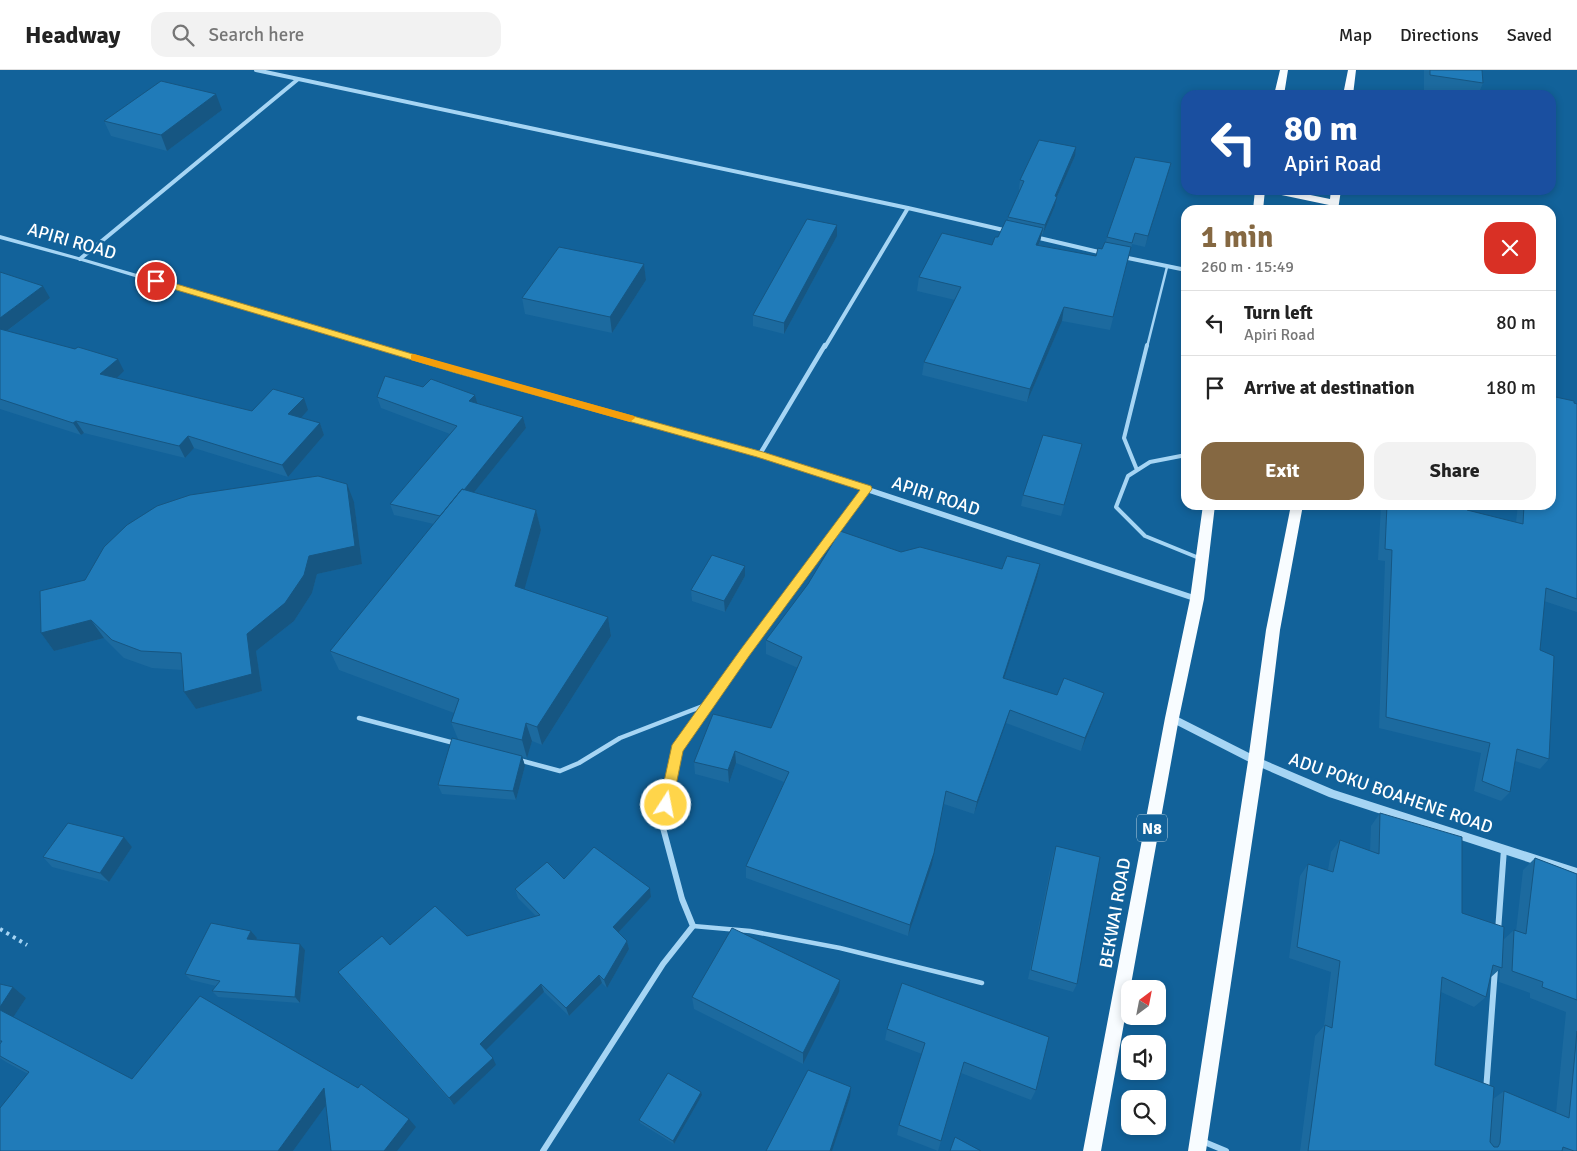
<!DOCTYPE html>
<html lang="en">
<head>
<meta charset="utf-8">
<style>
  :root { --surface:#fff; --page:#f2f2f2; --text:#222; --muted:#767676; --line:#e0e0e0; --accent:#856842 }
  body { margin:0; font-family:Signika,sans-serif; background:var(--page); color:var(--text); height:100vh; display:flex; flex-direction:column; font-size:19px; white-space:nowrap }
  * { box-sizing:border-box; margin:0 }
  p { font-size:16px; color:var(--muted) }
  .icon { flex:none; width:28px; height:28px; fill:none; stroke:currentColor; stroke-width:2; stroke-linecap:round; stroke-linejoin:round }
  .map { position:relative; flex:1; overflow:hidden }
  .drawer { position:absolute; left:1181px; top:135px; width:375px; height:305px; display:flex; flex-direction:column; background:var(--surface); border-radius:15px; box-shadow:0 2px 8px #0003 }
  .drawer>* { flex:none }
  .top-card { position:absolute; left:1181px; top:20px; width:375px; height:105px; border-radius:15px; box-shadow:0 2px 8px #0003; background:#1a4fa0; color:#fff; overflow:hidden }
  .needle { width:32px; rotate:32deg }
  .controls { position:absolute; left:1121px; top:910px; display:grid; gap:10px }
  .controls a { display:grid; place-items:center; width:45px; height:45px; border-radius:10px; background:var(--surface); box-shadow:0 2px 8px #0003; font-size:25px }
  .pin { position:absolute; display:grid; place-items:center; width:42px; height:42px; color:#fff; margin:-21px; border:2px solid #fff; border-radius:50%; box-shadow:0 1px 5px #0007 }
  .me { position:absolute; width:55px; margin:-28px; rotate:11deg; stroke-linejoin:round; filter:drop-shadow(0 0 4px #0008) }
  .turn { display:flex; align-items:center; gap:18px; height:105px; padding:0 20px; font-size:22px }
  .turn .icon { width:65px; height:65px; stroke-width:2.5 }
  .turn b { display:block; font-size:35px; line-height:42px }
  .round { display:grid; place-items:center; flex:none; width:52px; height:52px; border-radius:15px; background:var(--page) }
  .summary { display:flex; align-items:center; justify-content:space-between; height:85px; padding:0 20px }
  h1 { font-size:30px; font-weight:700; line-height:38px; color:var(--accent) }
  .button { display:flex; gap:10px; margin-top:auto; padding:10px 20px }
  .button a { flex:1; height:58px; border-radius:15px; background:var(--accent); color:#fff; font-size:20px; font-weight:700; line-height:58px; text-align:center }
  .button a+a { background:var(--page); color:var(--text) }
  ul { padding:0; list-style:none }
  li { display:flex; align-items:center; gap:15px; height:65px; padding:0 20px; border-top:1px solid var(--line) }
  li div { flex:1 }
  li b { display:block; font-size:19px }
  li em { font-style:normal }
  header { display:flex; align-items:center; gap:30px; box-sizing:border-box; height:70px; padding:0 25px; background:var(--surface); border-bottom:1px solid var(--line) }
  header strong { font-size:24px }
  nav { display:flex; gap:28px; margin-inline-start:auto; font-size:18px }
  .search { width:350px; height:45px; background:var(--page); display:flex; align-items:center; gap:12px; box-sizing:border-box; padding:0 18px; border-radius:15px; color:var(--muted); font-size:19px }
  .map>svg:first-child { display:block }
</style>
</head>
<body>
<header>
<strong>Headway</strong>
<div class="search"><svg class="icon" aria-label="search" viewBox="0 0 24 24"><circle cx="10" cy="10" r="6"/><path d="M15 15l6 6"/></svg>Search here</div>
<nav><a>Map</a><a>Directions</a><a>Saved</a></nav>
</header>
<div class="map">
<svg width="1577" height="1081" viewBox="0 0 1577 1081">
  <rect width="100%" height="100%" fill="#12629a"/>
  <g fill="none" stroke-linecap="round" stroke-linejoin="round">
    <path stroke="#a6d5f4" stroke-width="4" stroke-dasharray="3 4.5" stroke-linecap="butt" d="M0,859L27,875"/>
    <path stroke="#a6d5f4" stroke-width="2.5" d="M1147,277L1167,197"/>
    <path stroke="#a6d5f4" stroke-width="4" d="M1186,385L1150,392L1128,406L1116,437L1145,466L1199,488
      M1137,400L1124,368L1147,275"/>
    <path stroke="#a6d5f4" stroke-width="4.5" d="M359,648L454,673
      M519,690L560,701L579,693L620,668L708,634
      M693,856L750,861L840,878L982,913"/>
    <path stroke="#a6d5f4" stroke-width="4" d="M256,0L908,138L1008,161
      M1035,167L1103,183
      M1123,187L1186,200
      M80,189L297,10
      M825,277L908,138"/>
    <path stroke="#a6d5f4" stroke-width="4.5" d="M760,384L825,275
      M712,630L867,419"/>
    <path stroke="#a6d5f4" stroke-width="6" d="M1498,861L1504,779
      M1486,1021L1495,899
      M1202,1071L1226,1081
      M543,1081L663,894L693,856L682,829L662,754L677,679L713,628"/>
    <path fill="#a6d5f4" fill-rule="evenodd" d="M0,165L82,188L462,299L763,382L1200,527L1201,529L1200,531H1194L758,386L456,303L78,190L0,169Z
      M1172,644L1259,688L1334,720L1577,798V808L1329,727L1253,694L1169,651L1167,648L1169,645Z"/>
    <path fill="#f8fcff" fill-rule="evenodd" d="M1280,0H1288L1284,25H1274Z
      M1348,0H1356L1353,25H1343Z
      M1255,120H1265L1263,140H1253Z
      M1267,120H1286L1330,129L1331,120H1341L1338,140H1328L1329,135L1272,123Z
      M1203,435H1215L1204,529L1179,648L1101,1081H1083L1165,648L1190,529Z
      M1291,435H1303L1280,560L1264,691L1206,1081H1188L1248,691L1266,560Z"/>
  </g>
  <path fill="#1c6a9f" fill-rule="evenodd" d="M1424,0H1482L1483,13L1478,25H1456L1424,20Z
    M222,40L167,81L111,66L104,51Z
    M1075,86L1057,127L1055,136L1043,164H1042L1039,175L1096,186L1102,179L1106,172L1107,167L1168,104L1145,177L1132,174L1110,260L1062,251L1027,332L922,305L924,292L955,230L917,221L919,207L992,175L998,167L1008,150V147L1020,120L1019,119L1020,110Z
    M837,166L784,264L753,256V245Z
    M644,194L646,210L612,263L525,244L522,228Z
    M0,202L50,228L7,261L124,301L116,308L252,341L308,340L301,348L320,353L324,365L288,407L194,378L185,388L84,363L81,365L0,339Z
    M423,317L475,325L477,333L523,347L526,358L474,422L536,440L541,460L524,519L608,547L611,566L542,675L532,671L527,688L522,687L525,696L516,730L442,724L438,715L458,669L451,652L454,643L339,600L330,581L434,454L394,445L390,434L450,364L381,338L377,327Z
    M1574,333L1577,334V542L1544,531L1540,580L1549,689L1540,699L1515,691L1510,722L1501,731L1474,721L1481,683L1379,658L1385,491L1378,490L1381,435H1467V440L1516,452L1518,435H1551Z
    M1082,374L1061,446L1021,436L1023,425Z
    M354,432L362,494L317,504L312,523L294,551L256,581L262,621L196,639L184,622L183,600L152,598L124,588L104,568L54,581L41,563L85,510Z
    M901,482L1002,499L1037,508L1004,608L1057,625L1099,636L1081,681L1006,653L974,744L944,734L932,795L908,866L746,808V796L784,712L736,693L729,713L695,704L694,692L771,658L798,598L766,584V570Z
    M745,496V506L725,542L692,531L691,520Z
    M1380,743L1462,843L1503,870L1514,860L1516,861L1523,800L1535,788L1577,804V1081H1300L1315,966L1324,956L1331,902L1289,888L1300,806L1308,794L1328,800L1331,782L1340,770L1370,781L1371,756ZM1500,899L1499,912L1530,923V928L1566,942L1556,1043L1504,1021L1493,1029L1435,995L1441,922L1474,937L1486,927L1490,908Z
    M124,767L132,777L109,812L52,797L43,787Z
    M1056,776L1077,914L1073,922L1028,909L1053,785Z
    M564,809L650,818L651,827L618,862L627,871L629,879L607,918L602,913L569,946L544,922L485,980L496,995L454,1035L344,910L338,902L390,875L467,866L536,846L518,828L515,819Z
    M251,861L257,868L256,870L300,874L305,880L300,933L218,927L212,921L216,916L191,910L185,904Z
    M902,913L1036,1020L1031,1030L961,1003L938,1081L897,1065L899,1055L922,984L885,970L887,959Z
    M0,914L13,917L26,928L13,947L132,1009L200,926L416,1057L326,1035L293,1081H0L28,1004L6,992L0,988Z
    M839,922L803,994L694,939L692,927Z
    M702,1025L674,1074L640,1053L639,1050Z"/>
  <path fill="#165682" d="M216,24L222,40L167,81L161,65Z
    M1076,77L1075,86L1053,136L1055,126Z
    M1171,93L1168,104L1145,177L1148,166Z
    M1057,127L1055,136L1043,164L1045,155Z
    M837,155V166L784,264V253Z
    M1043,158L1040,171L1033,188L1036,175Z
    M644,194L646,210L612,263L610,247Z
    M43,216L50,228L0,266V248Z
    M1064,237L1062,251L1027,332L1030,319Z
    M118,289L124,301L107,317L100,304Z
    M475,325L478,336L469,331Z
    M304,328L308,340L294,356L288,344Z
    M523,347L526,358L446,457L443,446Z
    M76,351L84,363L81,365L73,353Z
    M320,353L324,365L288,407L282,395Z
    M188,366L194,378L185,388L179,376Z
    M347,414L354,432L362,494L317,504L312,523L294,551L256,581L262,621L196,639L184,622L247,564L309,486Z
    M536,440L541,460L520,535L515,516Z
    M1040,494L1037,508L1000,621L1003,608Z
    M745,496V506L725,542L724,531Z
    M608,547L611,566L542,675L537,657Z
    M91,550L104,568L54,581L41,563Z
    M1104,623L1099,636L1081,681L1085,668Z
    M1010,640L1006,653L974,744L977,732Z
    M526,653L532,671L527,688L522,670Z
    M735,681L736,693L729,713L728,700Z
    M522,686L525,696L516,730L513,721Z
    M946,721L932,795L908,866L910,855Z
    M124,767L132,777L109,812L100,803Z
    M650,818L651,827L615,866L613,857Z
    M251,861L257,868L253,876L247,869Z
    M627,871L629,879L607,918L604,910Z
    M300,874L305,880L300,933L295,927Z
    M599,905L602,913L569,946L566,938Z
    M840,910L839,922L803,994V983Z
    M541,914L544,922L484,982L480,974Z
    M13,917L26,928L12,949L0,940V937Z
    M493,988L496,995L454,1035L449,1028Z
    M851,1017L850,1027L832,1081H830Z
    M324,1018L332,1027L293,1081H278Z
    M701,1022L702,1025L674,1074L673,1071Z
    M409,1049L416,1057L397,1081H384Z"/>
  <path fill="#207bb9" stroke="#165682" d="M1430,0H1482L1483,13L1430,5Z
    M161,11L216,24L161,65L104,51Z
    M1039,70L1076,77L1055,126L1057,127L1045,155L1008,147L1024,111L1020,110Z
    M1135,87L1171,93L1148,166L1135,163L1132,173L1107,167Z
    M807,149L837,155L784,253L753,245Z
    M1006,150L1043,158L1036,175L1096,186L1098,178L1102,179L1105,172L1131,177L1113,247L1064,237L1030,319L924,292L961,217L919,207L942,163L992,175L995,167H998Z
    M559,177L644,194L610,247L522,228Z
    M0,202L43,216L0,248Z
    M0,259L75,279L78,277L118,289L100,304L252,341L273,319L304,328L288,344L320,353L282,395L188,366L179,376L76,351L73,353L0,329Z
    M385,306L423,317L431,309L475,325L469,331L523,347L464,420L462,419L440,446L390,434L457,356L377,327Z
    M1551,326L1574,331V333L1577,334V529L1546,518L1540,580L1554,586L1549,689L1517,679L1510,722L1482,711L1490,673L1386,647L1392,480L1385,479L1387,435H1467V440L1523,454L1524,435H1551Z
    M1043,365L1082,374L1064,435L1023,425Z
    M318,406L347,414L355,476L309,486L304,505L285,533L247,564L252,604L184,622L181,583L141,581L112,570L91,550L41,563L40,521L85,510L104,477L127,455L157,436L190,425Z
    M462,419L536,440L515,516L608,547L537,657L526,653L522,670L451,652L459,629L330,581Z
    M840,461L901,482L920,477L1002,499L1007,486L1040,494L1003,608L1057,625L1064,608L1104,623L1085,668L1010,640L977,732L946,721L934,783L910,855L746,796L789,702L735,681L728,700L694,692L713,644L771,658L802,587L766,570L808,514Z
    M712,485L745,496L724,531L691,520Z
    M452,668L522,686L513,721L438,715Z
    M1380,743L1462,767V843L1504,857L1502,898L1493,895L1486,927L1442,907L1435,995L1494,1017L1490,1072L1494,1077H1498L1500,1073L1504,1021L1569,1048L1577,961V1081H1574L1563,1077L1562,1081H1308L1325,955L1332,958L1340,891L1297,877L1308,794L1333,802L1340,770L1379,784Z
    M68,753L124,767L100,803L43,787Z
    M1056,776L1100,787L1077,914L1031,900Z
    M594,777L650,818L613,857L627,871L604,910L599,905L566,938L541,914L480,974L493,988L449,1028L338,902L382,866L390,875L435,836L467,866L540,845L515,819L547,792L564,809Z
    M1535,788L1577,804V930L1542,917L1543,912L1512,901L1514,860L1526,864Z
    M211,853L251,861L247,869L300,874L295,927L212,921L220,911L185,904Z
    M732,858L840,910L803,983L692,927Z
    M902,913L1049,967L1036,1020L964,992L941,1071L899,1055L925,973L887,959Z
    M0,914L13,917L0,937Z
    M200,926L358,1018L361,1014L409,1049L384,1081H331L324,1018L278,1081H0V1038L29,1002L0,986V974L2,971H0V940L132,1009Z
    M808,1000L851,1017L830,1081H766Z
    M668,1003L701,1022L673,1071L639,1050Z
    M955,1067L981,1081H950Z"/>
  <path fill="#ffd54a" stroke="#a68a30" d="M156,208L463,299L763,382L871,416L872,419L749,586L683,681L672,735L670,739L666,741L661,739L659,735L672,675L741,579L860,420L757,387L456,303L153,213V209Z"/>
  <path fill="#f59e0b" d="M414,284L634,346L635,348L630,352L411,290V285Z"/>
  <g text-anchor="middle" stroke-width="5" stroke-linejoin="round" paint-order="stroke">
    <rect fill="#12629a" stroke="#b8d0e1" stroke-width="1" x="1137" y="744.5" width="30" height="27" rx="4"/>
    <g font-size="16" font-weight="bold" fill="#fff">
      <text x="1152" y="764">N8</text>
    </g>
    <g font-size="18" fill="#fff" stroke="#12629a">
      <text transform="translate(72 171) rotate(16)" y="6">APIRI ROAD</text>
      <text transform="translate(936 426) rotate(18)" y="6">APIRI ROAD</text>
      <text transform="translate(1391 723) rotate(19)" y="6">ADU POKU BOAHENE ROAD</text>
      <text transform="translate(1115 843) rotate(-80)" y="6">BEKWAI ROAD</text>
    </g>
  </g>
</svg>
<div class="controls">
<a><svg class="needle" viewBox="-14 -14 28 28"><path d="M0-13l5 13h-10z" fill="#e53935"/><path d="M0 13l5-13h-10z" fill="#767676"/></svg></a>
<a><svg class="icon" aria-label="sound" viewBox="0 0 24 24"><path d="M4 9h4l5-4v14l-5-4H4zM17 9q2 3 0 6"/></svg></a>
<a><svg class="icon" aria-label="search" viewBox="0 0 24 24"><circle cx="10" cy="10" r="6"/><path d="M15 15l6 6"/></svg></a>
</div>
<div class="pin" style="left:156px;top:211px;background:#d93025"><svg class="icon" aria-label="arrive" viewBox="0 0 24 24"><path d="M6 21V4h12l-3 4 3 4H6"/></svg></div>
<svg class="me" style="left:666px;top:735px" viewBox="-20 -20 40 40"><circle r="17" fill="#ffd54a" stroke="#fff" stroke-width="3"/><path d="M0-11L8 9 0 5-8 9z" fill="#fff"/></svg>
<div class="top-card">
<div class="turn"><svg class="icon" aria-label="left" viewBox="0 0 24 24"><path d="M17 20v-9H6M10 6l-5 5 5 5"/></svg><div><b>80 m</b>Apiri Road</div></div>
</div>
<section class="drawer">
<div class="summary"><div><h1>1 min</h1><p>260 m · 15:49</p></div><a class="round" style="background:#d93025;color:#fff"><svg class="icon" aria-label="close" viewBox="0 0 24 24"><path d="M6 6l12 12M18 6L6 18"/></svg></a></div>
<ul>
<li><svg class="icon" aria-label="left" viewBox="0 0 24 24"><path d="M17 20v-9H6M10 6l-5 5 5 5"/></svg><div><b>Turn left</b><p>Apiri Road</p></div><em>80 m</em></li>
<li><svg class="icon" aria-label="arrive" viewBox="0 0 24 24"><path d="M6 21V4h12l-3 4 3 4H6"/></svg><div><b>Arrive at destination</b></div><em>180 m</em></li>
</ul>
<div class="button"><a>Exit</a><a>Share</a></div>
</section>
</div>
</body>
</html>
